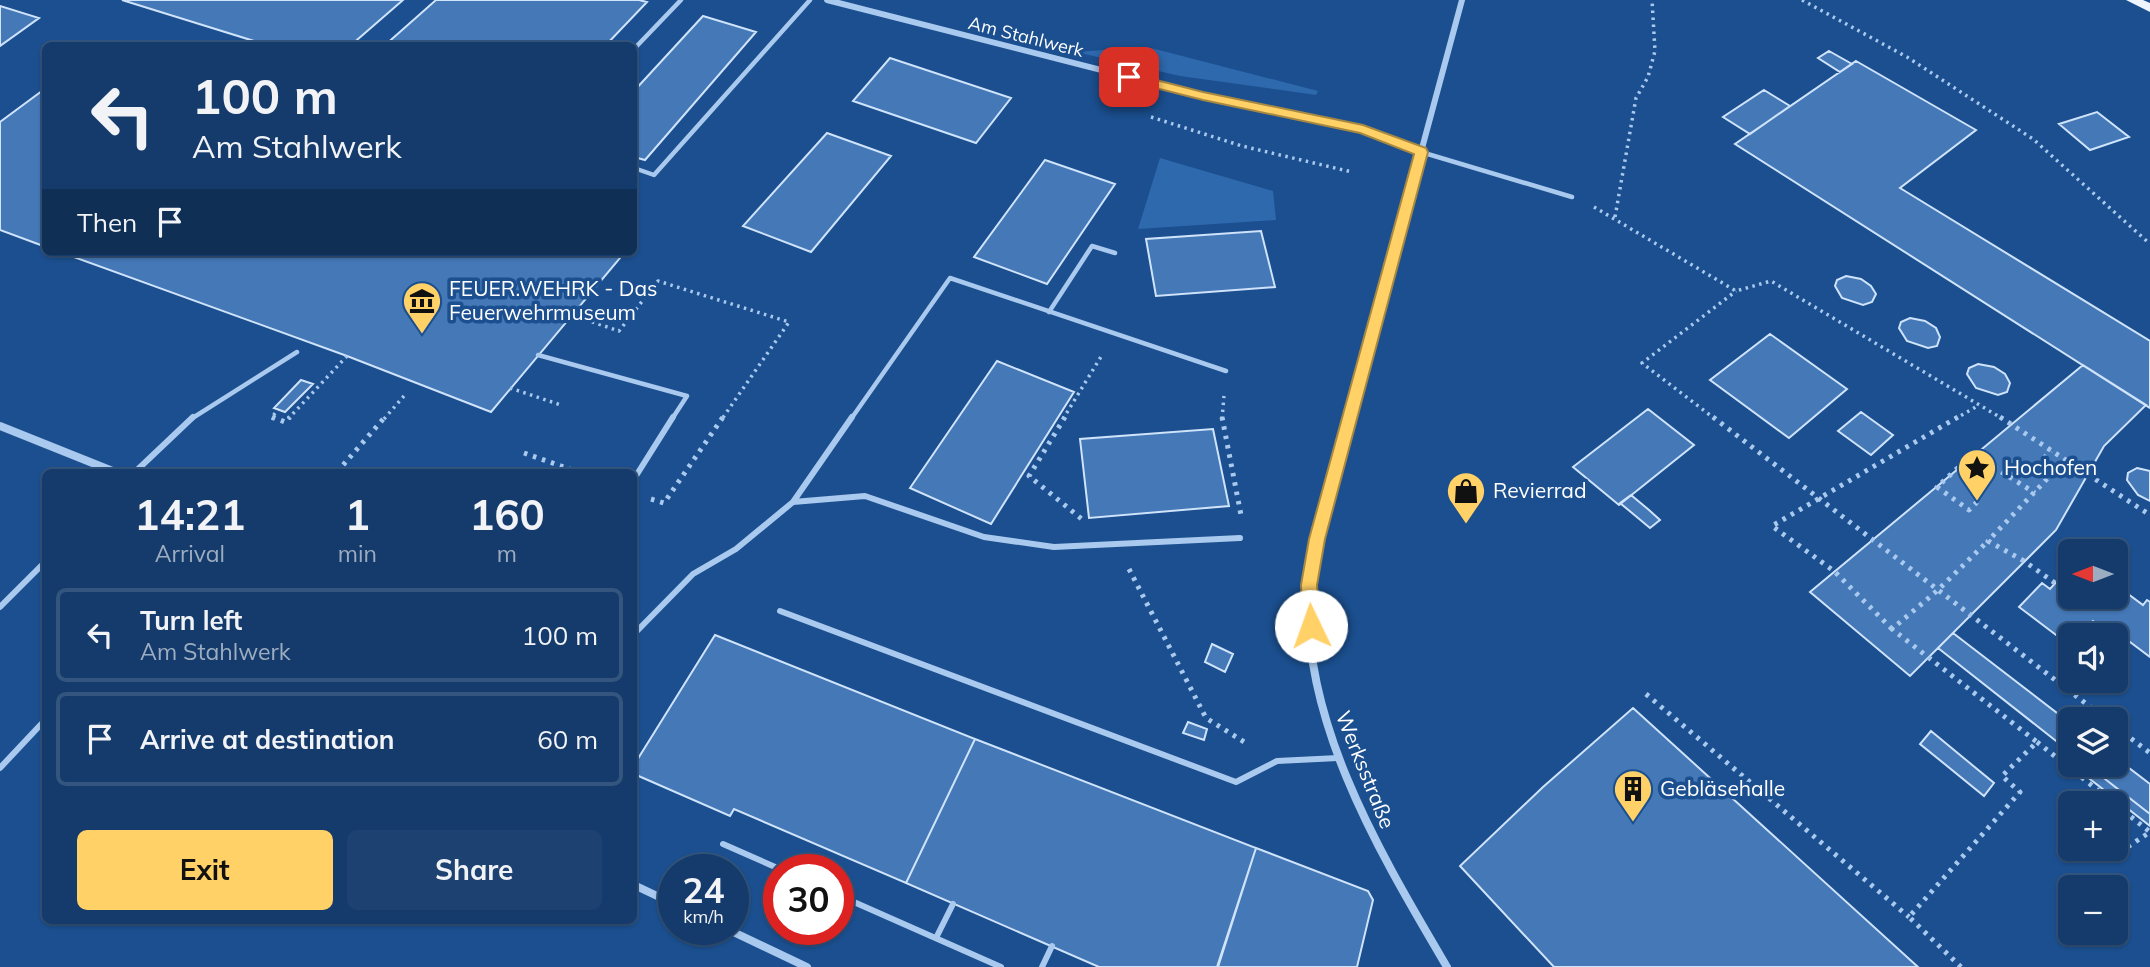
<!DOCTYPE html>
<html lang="en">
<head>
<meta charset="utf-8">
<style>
  :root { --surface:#143b6b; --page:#1d4271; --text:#f1f3f6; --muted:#9dadc1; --line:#33557e; --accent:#ffd166 }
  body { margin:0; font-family:Mulish,sans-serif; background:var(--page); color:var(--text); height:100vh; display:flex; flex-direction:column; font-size:26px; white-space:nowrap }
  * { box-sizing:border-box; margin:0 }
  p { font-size:23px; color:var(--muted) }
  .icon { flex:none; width:38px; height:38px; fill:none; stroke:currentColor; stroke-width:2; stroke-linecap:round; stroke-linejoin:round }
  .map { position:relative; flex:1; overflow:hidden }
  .drawer { position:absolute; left:42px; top:469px; width:595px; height:455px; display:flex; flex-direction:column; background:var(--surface); border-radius:10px; box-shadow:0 2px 5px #0004,0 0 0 2px var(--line) }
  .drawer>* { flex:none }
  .top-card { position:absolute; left:42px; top:42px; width:595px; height:214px; border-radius:10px; box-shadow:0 2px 5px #0004,0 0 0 2px var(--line); background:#143b6b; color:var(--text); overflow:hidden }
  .needle { width:46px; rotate:270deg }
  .fabs { position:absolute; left:2058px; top:539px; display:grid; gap:14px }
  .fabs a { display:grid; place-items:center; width:70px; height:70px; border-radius:10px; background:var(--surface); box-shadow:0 2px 5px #0004,0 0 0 2px var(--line); font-size:35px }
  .speed { position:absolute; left:658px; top:854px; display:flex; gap:14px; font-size:35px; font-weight:700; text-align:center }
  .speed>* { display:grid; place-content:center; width:91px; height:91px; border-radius:50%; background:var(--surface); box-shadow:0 2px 5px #0004,0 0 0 2px var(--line); line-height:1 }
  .speed small { font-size:18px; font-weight:400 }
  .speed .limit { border:10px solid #d22; background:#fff; color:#111 }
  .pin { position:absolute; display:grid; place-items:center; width:60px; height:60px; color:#fff; margin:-30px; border-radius:14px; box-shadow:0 4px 10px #0006 }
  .me { position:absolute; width:77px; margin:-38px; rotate:357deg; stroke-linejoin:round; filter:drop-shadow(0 0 5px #0008) }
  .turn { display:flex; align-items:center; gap:24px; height:147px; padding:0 35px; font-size:32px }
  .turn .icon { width:91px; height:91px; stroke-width:2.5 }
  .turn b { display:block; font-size:49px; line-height:60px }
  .then { display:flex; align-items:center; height:66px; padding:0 35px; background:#0003; gap:14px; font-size:26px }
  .eta { display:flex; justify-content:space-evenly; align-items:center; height:119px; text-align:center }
  .eta b { font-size:42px; font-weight:700; line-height:49px }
  .cta { display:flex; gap:14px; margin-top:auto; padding:14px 35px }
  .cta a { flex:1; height:80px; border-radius:10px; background:var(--accent); color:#111; font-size:28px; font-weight:700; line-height:80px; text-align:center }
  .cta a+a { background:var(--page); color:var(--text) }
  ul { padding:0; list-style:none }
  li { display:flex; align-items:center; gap:21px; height:94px; margin:0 14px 10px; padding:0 21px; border:4px solid var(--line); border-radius:10px }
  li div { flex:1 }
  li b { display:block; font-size:26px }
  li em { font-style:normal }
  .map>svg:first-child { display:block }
</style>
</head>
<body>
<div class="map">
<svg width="2150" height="967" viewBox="0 0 2150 967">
  <rect width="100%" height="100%" fill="#1b4f8f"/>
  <path fill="#2e69ad" d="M1146,47L1159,50L1318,91L1316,95L1180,76L1076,52Z
    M1160,158L1273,191L1276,220L1138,229Z"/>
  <path fill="#4478b7" stroke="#cfe3fa" stroke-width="2" d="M122,0H403L350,46H270Z
    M436,0H639L647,2L605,46H384Z
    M0,6L39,18L0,46Z
    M703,16L756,32L645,160L634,157V91Z
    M1829,51L1852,64L1840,72L1818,58Z
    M890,58L1011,98L976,143L853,101Z
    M1856,61L1976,130L1900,188L2150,341V408L1735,144Z
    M46,88V247L0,230V122Z
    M1764,90L1790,106L1750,134L1723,117Z
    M2097,112L2129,137L2090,150L2059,124Z
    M827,133L891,156L811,252L743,226Z
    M1045,160L1115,184L1047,284L974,257Z
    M1261,231L1275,287L1156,296L1146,239Z
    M60,252H625L491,412L347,356Z
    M1846,276L1861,279L1871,286L1876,294L1872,302L1863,305L1842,298L1835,286L1837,280Z
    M1910,318L1925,321L1936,328L1940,337L1937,346L1928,348L1907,341L1899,328L1901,322Z
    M1770,334L1847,389L1789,438L1710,380Z
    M997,361L1074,392L991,524L910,488Z
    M1978,364L1994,367L2005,374L2010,383L2007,392L1998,395L1976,388L1967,374L1969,368Z
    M2083,365L2146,405L2104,446L2056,530L1910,676L1810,592Z
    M301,380L313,384L285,412L274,408Z
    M1648,409L1694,445L1619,505L1573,467Z
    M1861,412L1893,435L1871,455L1838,431Z
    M1213,429L1229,506L1089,518L1080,439Z
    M2137,468L2150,471V501L2138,495L2127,480L2128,473Z
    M1631,495L1649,510L1660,520L1650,528L1620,503Z
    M2070,562V597H2116V585L2143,605L2147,600L2150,602V657L2118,633L2111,635L2093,621L2082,632L2072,625L2060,638L2019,607L2042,583L2050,589L2069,568L2066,566Z
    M1953,633L2070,723V752L1938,648Z
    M715,635L975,739L906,883L734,809L730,816L634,774V765Z
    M1212,644L1233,654L1225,672L1205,662Z
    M1633,708L1918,967H1554L1460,866L1543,787Z
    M1188,722L1207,729L1204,740L1183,733Z
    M1931,731L1994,783L1984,796L1920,744Z
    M975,739L1256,848L1217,967H1099L906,883Z
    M2116,758L2150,784V814L2087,765H2116Z
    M2072,765H2087L2150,814V826Z
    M1256,848L1368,891L1373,900L1357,967H1218Z"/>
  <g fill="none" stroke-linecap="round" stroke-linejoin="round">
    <path stroke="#a9c9ee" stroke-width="3.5" stroke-dasharray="2.5 4.5" stroke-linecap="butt" d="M1802,0L1907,57L2033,139L2150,244
      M1151,117L1242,146L1352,172
      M1594,207L1736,291L1771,281L2003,419
      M1615,217L1636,98L1648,77L1655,51L1652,0
      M572,315L619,331L658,281L789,322L722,419
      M510,388L561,405
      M274,419L271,418L278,410
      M288,419L347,356
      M384,419L404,396
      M1063,419L1102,355
      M1222,419L1224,396
      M1715,419L1642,363L1736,291
      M1955,419L1979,405"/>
    <path stroke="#a9c9ee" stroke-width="5" stroke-dasharray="3.5 6" stroke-linecap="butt" d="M272,417L285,422L290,417
      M1065,417L1029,476L1083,520
      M1222,417L1241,515
      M1713,417L2106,719
      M2000,417L2150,515
      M524,453L578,472
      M2044,458L2051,451
      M337,472L385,417
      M651,499L664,503L723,417
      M1977,502L1969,510L1937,487L1973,454L2035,493
      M1129,569L1206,718L1249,745
      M2055,583L2024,561L1988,541L2065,460
      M1892,629L1834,571L1772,526L1958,417
      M1646,694L1909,917
      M2116,727L2150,753
      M2037,742L2114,803
      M2116,805L2150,832L2126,848
      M1961,967L1909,917L2020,792L2002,776L2037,742L1892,629L1938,590L1988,541"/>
    <path stroke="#a9c9ee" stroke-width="4.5" d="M634,49L681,0
      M1421,152L1572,197
      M634,168L654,175L810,0
      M1049,312L1092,246L1115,253
      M538,355L687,396L672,419
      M191,419L297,352
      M851,419L950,278L1226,371"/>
    <path stroke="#a9c9ee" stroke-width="6" d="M135,472L193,417
      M634,479L673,417
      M793,502L852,417
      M0,607L46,561
      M780,611L1236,782L1277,761L1338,758
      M634,634L693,574L736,549L793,502L865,496L984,537L1054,547L1240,538
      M0,768L46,719
      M723,844L782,870
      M838,895L1001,967
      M936,938L953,904
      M1042,967L1052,946"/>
    <path stroke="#a9c9ee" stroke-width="6" d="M827,0L1203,96L1363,129L1421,152
      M1349,419L1462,0"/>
    <path stroke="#a9c9ee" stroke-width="8" d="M1350,417C1336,469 1315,523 1310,577C1295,713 1381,855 1447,967
      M0,426L115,472
      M634,885L674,904
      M727,929L807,967"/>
    <path fill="#f0f6ff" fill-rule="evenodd" d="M2126,0H2143L2150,3V12Z"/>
  </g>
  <path fill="#ffd166" stroke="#a68842" stroke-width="2" d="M1129,73L1203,92L1363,125L1426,148L1428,152L1325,539L1317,585L1320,626L1317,631L1311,633L1305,631L1303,626L1301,585L1309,539L1414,154L1360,133L1203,100L1124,80L1123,77Z"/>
  <defs>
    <g id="museum-pin" transform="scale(2.0125)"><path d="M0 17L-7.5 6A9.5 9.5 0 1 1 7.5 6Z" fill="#ffd166" stroke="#1b4f8f"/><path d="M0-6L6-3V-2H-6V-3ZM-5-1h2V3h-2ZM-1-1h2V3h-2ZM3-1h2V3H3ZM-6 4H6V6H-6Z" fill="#111"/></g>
    <g id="sight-pin" transform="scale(2.0125)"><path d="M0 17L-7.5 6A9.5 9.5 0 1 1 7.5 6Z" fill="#ffd166" stroke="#1b4f8f"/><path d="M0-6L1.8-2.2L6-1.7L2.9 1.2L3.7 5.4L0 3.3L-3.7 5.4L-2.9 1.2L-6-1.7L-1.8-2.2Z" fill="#111"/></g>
    <g id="shop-pin" transform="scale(2.0125)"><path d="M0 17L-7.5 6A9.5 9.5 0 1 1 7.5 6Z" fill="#ffd166" stroke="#1b4f8f"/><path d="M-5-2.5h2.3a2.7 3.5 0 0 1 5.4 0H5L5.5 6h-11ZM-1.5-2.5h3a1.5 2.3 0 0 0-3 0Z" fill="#111"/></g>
    <g id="building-pin" transform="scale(2.0125)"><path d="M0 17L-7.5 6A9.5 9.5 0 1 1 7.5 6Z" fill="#ffd166" stroke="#1b4f8f"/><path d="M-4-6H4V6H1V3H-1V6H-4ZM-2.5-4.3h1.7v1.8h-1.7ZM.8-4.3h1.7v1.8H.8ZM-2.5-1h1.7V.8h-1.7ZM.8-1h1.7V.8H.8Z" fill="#111"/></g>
  </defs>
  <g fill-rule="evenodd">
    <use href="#museum-pin" x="422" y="301"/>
    <use href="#sight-pin" x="1977" y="468"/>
    <use href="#shop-pin" x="1466" y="491"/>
    <use href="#building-pin" x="1633" y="789"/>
  </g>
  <g text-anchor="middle" stroke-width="7" stroke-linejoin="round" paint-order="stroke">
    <g font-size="18" fill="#fff" stroke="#1b4f8f">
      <text transform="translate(1026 37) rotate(14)" y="6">Am Stahlwerk</text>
    </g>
    <g font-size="21" fill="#fff" stroke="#1b4f8f" text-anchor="start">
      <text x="449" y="296">FEUER.WEHRK - Das<tspan x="449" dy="24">Feuerwehrmuseum</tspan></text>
      <text x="2004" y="475">Hochofen</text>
      <text x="1493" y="498">Revierrad</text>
      <text x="1660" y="796">Gebläsehalle</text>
    </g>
    <g font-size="21" fill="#fff" stroke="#1b4f8f">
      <text transform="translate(1365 770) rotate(68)" y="7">Werksstraße</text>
    </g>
  </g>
</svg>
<div class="fabs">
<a><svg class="needle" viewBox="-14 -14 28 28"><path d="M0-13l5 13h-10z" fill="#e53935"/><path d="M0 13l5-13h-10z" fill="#9dadc1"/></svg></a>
<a><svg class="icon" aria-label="sound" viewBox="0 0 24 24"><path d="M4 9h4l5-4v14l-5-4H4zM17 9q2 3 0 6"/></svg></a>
<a><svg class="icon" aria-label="layers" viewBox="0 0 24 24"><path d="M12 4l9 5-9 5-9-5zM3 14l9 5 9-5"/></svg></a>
<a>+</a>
<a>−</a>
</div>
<div class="speed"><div>24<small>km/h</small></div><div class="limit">30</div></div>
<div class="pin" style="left:1129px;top:77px;background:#d93025"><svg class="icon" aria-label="arrive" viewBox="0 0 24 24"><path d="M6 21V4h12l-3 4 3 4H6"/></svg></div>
<svg class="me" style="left:1311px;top:626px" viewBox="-20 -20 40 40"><circle r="19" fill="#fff"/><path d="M0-13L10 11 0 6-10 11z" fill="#ffd166"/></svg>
<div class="top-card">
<div class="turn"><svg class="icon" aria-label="left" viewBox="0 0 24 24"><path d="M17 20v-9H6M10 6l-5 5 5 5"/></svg><div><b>100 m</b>Am Stahlwerk</div></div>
<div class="then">Then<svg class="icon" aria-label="arrive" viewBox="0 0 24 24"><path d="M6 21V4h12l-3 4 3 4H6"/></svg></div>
</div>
<section class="drawer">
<div class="eta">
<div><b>14:21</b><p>Arrival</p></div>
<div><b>1</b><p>min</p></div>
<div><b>160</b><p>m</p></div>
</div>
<ul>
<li><svg class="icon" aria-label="left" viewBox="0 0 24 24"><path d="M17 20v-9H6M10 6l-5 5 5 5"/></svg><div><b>Turn left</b><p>Am Stahlwerk</p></div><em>100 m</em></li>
<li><svg class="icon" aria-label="arrive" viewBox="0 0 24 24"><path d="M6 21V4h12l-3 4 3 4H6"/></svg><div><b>Arrive at destination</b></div><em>60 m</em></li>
</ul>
<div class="cta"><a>Exit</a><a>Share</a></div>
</section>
</div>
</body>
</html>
